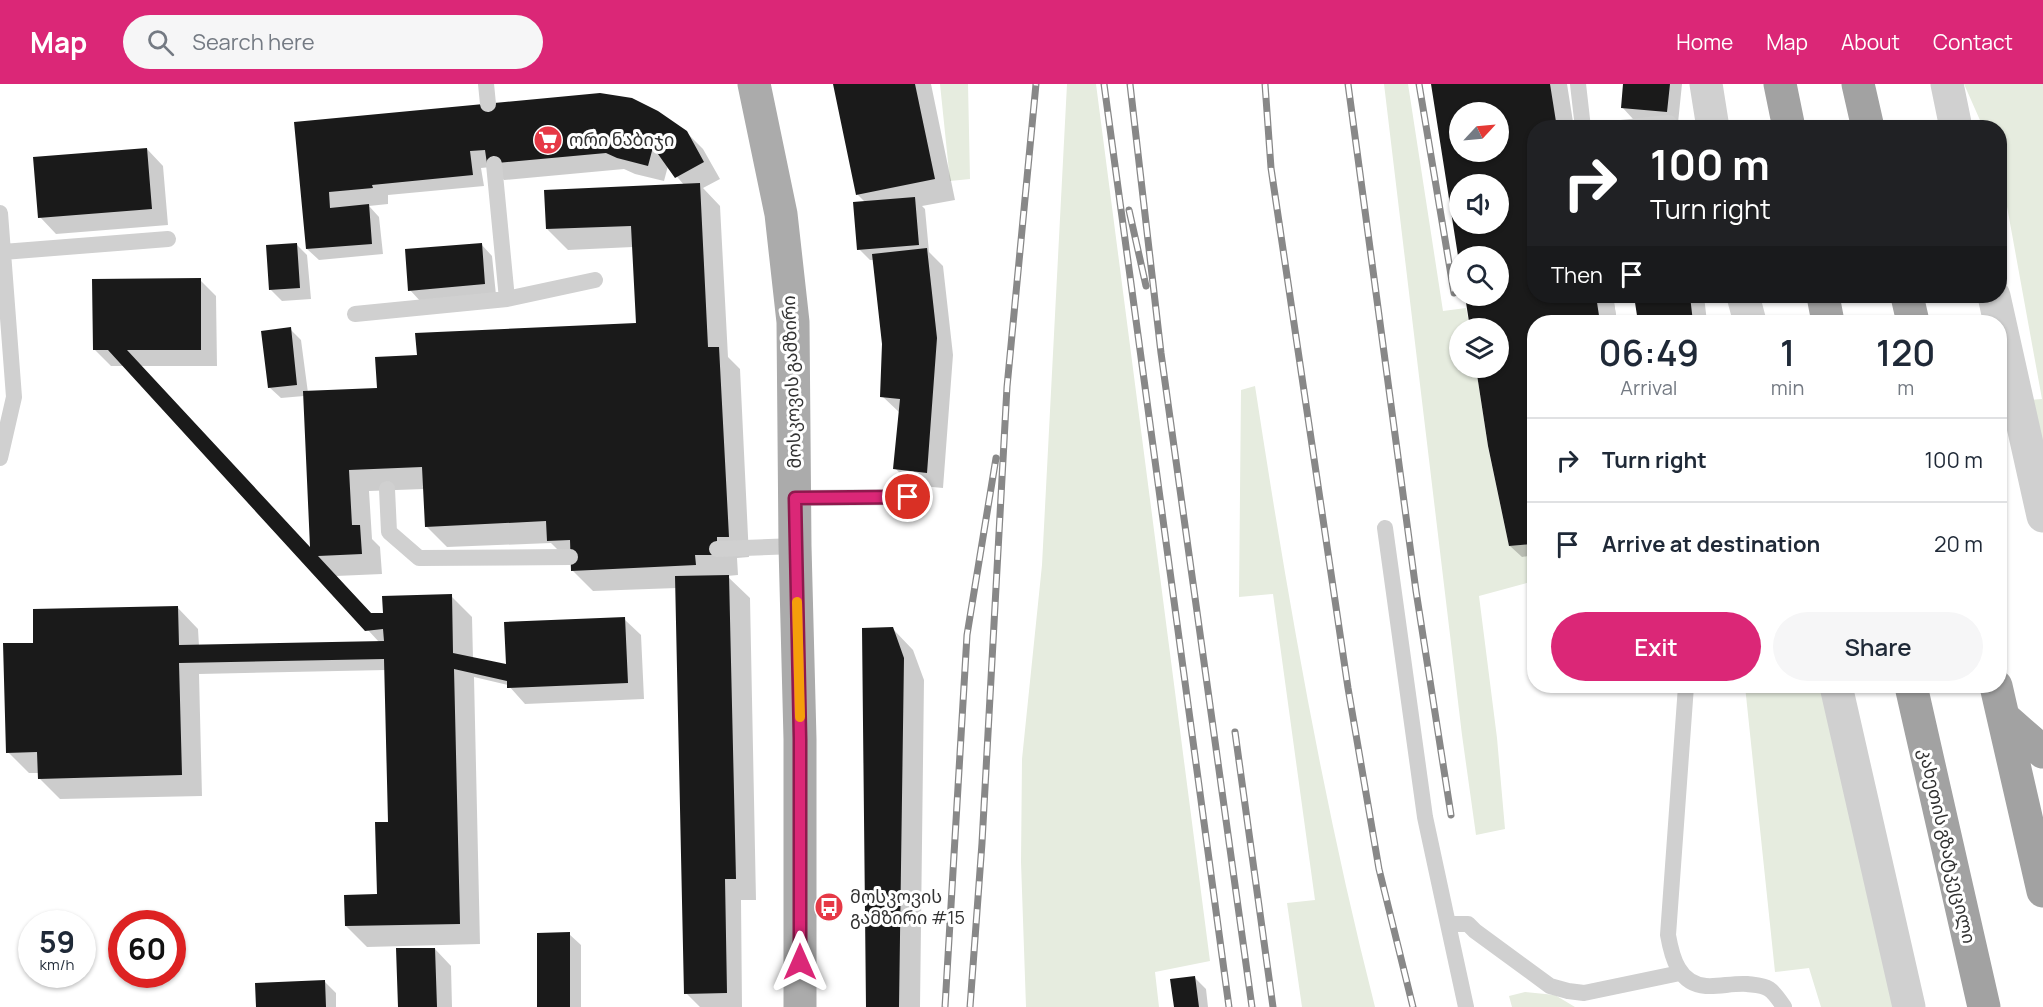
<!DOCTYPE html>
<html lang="en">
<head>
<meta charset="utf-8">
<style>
  :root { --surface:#fff; --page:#f6f6f7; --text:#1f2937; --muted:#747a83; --line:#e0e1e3; --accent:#db2777 }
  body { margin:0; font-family:Manrope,"Noto Sans Georgian",sans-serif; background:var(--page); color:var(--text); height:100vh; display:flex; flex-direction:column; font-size:22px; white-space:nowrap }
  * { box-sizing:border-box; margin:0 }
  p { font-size:20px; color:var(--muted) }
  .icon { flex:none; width:33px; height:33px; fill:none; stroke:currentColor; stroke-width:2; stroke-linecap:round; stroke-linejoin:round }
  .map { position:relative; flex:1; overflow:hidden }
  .panel { position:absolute; left:1527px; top:231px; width:480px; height:378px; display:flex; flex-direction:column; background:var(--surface); border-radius:24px; box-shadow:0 2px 4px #0004 }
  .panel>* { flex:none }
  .hud { position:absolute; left:1527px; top:36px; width:480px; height:183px; border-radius:24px; box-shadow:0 2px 4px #0004; background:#202124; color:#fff; overflow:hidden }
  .needle { width:39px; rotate:64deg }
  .fabs { position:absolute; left:1449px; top:18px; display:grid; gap:12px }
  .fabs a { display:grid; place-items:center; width:60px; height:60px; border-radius:50%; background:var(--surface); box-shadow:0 2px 4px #0004; font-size:30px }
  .speed { position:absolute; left:18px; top:826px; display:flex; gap:12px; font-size:30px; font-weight:700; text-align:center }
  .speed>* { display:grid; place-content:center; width:78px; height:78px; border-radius:50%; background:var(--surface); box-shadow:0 2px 4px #0004; line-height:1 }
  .speed small { font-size:15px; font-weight:400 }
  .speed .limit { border:9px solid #d22; background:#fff; color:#111 }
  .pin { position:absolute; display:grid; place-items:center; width:51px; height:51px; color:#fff; margin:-26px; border:3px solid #fff; border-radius:50%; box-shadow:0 2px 6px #0007 }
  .me { position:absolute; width:66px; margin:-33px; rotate:0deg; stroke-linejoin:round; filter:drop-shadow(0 0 4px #0008) }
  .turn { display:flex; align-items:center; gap:21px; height:126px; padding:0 24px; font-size:27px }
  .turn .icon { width:78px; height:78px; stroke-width:2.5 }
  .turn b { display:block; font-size:42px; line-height:51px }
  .then { display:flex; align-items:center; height:57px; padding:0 24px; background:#0003; gap:12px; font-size:22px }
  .eta { display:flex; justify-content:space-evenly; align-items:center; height:102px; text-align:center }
  .eta b { font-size:36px; font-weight:600; line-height:42px }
  .primary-button { display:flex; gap:12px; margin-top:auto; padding:12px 24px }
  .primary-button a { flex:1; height:69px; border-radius:36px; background:var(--accent); color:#fff; font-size:24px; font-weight:600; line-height:69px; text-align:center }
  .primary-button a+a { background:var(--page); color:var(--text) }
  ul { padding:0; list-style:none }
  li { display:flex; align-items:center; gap:18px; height:84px; padding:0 24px; border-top:2px solid var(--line) }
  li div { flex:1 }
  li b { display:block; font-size:22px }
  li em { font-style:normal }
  header { display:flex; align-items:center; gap:36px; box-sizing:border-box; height:84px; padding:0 30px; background:var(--accent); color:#fff }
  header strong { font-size:28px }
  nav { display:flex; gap:33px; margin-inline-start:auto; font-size:21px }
  .search { width:420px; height:54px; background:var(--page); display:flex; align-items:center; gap:15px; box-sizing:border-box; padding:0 21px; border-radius:33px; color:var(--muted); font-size:22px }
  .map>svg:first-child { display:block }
</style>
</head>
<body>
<header>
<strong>Map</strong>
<div class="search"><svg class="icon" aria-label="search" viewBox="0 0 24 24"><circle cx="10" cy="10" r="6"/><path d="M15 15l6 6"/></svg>Search here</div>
<nav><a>Home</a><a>Map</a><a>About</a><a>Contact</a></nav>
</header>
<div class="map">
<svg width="2043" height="923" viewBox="0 0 2043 923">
  <rect width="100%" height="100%" fill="#fff"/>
  <path fill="#e6ecdf" d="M940,0H968L970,95L950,97Z
    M1067,0H1096L1210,877L1155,888L1159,923H1026L1021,778L1022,675L1042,481Z
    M1384,0H1408L1443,227L1466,224L1470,244H1460V284H1476L1488,363L1509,462L1531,460L1534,497L1479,512L1497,654L1505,745L1476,751L1462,651Z
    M1964,0H2043V387L2030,316L2042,315L2000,84V44L1983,43Z
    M1255,302C1287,511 1323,719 1375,923H1302L1287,819L1315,816L1273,510L1239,513L1241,306Z
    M1745,602H1827L1900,923H1821L1809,884L1775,888Z
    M1525,908L1555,911L1575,923H1512L1509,912Z"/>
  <path fill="#0003" fill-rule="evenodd" d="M835,0H931L955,116L922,122L925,125L929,168L943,182L953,271L943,404L911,401L895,384L900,329L882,312L884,260L874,176H870L859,165L865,118L857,110Z
    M1433,0H1567L1574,44H1534V212H1613L1617,238H1534V476V471L1522,473L1510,462L1489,362L1477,284H1498V244H1471L1466,212H1498V172H1460ZM1460,28H1498V68H1460ZM1460,100H1498V140H1460Z
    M1624,0H1682L1678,39L1633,35L1622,23Z
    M295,39L686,48L703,65L720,95L703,104L720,122L728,273L740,285L749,473L737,474L738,491L727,492L750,514L756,816H741L742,923H700L686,909L677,504L593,507L572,486V477H569L551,459L447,463L426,442L424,405L369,407L372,455L380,463L382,490L336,492L372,530L382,531L451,512L472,533L473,575L508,582L624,535L641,551L644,615L525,620L508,601L474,593L480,860L367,863L346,842L379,811L389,740L386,586L199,590L202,712L60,715L39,694V689H29L8,668L35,560L177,523L198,545L199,562L379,558L125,282H111L95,266L200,196L216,212L217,282H141L311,465L304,312L281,314L269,303L290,245L301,256L308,309L378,305L418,272L637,241L633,163L568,166L547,145L684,101L668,82L664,97L635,90L624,85L504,96L491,83L481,84L484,102L388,111V120L369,122L379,133L383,170L319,176L307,165Z
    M147,65L163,82L168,141L56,150L40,133Z
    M296,160L307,171L311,215L282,217L270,205Z
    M481,160L492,172L496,211L421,218L410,206Z
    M1636,212H1704L1707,238H1639Z
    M892,544L913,566L924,596L920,923H868Z
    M569,850L581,861V923H539Z
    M435,865L451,882L452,923H399Z
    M1195,894L1206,905L1208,923H1176Z
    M325,898L336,909V923H258Z"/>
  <path fill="#1a1a1a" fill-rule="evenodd" d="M833,0H915L935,95L856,111Z
    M1431,0H1550L1557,44H1534V212H1596L1600,238H1534V478L1531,460L1509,462L1488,362L1476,284H1498V244H1470L1465,212H1498V172H1458ZM1460,28H1498V68H1460ZM1460,100H1498V140H1460Z
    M1623,0H1670L1667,28L1621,24Z
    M600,9L632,14L658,27L687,47L704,78L675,94L653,63L648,82L617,74L606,69L487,80L485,66L470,67L473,91L372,101L373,104L329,108L330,124L369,120L372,160L306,165L294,38Z
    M147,64L152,125L38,134L33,73Z
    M700,99L708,263H719L729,453H717V471H695L696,481L571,487L570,456L547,457L546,437L425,443L422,383L349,386L352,441H360L362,470L318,472L371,529H383L382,512L452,510L453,569L506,580L504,538L625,533L628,599L507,604V597L454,585L460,840L345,842L344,811L377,810L375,738H388L384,575L179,579L182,691L38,695L37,668L6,669L3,559H33V525L178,522L179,561L384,557L383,545L365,547L108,266H93L92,195L201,194V266H127L310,463L303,307L377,304L375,273L417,271L415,249L636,239L631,142L546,145L544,106Z
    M915,113L919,161L857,166L853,118Z
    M297,159L300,204L269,206L266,161Z
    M482,159L485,200L408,207L405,165Z
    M927,164L937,254L927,389L893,385L900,315L880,313L882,260L872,170Z
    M1634,212H1690L1693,238H1638Z
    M291,243L297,301L268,304L261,247Z
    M729,491L736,795H725L727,909L684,910L675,492Z
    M893,543L904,574L899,923H866L862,544Z
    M570,848V923H537V849Z
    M396,864H435L437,923H398Z
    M1195,892L1199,923H1174L1170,895Z
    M325,896L326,923H256L255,899Z"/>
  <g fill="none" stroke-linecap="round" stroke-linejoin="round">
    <path stroke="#d0d0d0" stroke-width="16" d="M486,0L488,20
      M1578,0L1583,44
      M1621,44L1669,39
      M494,80L507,215
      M0,129L14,313L0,374
      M3,168L168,155
      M1605,212L1609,238
      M355,230L507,215L595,196
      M387,405L389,448L419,474L570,473
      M795,414L908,413
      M1385,444L1425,733L1448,840
      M717,465L795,462
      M1686,602L1668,851C1672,874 1679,900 1706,902C1719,903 1733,899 1747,900C1755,901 1763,901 1769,905C1775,909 1780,917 1784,923
      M1466,923L1448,840H1468L1475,847L1550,902L1568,907L1584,909L1680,889"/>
    <path stroke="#d0d0d0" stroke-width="33" d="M1706,0L1713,44
      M1947,0L1956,44
      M1743,212L1750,238
      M1994,212L2043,432
      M1836,602L1909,923"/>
    <path stroke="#ababab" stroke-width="33" d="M754,0L781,130L793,238L795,462L800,655V923"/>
    <path stroke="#a2a2a2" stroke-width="33" d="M1780,0L1789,44
      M1858,0L1868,44
      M1823,212L1828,238
      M1907,212L1913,238
      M1911,602L1984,923
      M1996,602L2043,807
      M2003,633L2043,668"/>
    <g stroke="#888" stroke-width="7">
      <path id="rail" d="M1104,0L1229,923
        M1130,0L1161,269L1252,923
        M1265,0L1271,84L1348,604L1379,785L1413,923
        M1348,0L1416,507L1451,731
        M1419,0L1454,209
        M1129,126L1146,202
        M1235,648L1273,923
        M945,923L967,551L996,374
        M970,923L982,759L1007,303L1036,0"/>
    </g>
    <use href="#rail" stroke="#fff" stroke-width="4.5" stroke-dasharray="14" stroke-linecap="butt"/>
  </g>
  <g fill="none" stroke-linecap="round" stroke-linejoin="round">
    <g stroke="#8e194d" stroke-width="15">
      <path id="route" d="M800,878V655L795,414L908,413"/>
    </g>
    <use href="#route" stroke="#db2777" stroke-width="10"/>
    <path stroke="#f59e0b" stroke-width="10" d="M797,518L800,633"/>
  </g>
  <defs>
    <g id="supermarket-disc" transform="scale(1.5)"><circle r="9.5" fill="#e63946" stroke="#fff"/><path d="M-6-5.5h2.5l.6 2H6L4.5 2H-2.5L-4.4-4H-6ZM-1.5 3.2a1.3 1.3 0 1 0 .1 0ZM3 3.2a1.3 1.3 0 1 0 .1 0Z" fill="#fff"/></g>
    <g id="bus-disc" transform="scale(1.5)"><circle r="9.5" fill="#e63946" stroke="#fff"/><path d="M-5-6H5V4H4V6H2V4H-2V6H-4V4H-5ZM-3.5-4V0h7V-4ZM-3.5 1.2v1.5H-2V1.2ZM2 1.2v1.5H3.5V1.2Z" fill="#fff"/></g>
  </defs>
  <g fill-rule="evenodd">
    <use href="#supermarket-disc" x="548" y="56"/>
    <use href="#bus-disc" x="829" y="823"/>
  </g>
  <g text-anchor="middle" stroke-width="6" stroke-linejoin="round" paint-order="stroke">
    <g font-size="18" fill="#333" stroke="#fff" text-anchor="start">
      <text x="569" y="62">ორი ნაბიჯი</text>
      <text x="850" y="819">მოსკოვის<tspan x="850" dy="21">გამზირი #15</tspan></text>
    </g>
    <g font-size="18" fill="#333" stroke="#fff">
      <text transform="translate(792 298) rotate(-92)" y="6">მოსკოვის გამზირი</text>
      <text transform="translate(1947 762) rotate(77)" y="6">კახეთის გზატკეცილი</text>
    </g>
  </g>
</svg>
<div class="fabs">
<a><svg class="needle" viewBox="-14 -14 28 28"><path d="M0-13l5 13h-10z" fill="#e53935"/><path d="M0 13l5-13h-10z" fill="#747a83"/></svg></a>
<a><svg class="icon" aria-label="sound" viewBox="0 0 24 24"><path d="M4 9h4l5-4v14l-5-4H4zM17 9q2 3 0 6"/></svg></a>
<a><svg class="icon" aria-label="search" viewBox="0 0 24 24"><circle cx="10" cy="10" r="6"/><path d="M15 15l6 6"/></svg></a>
<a><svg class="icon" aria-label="layers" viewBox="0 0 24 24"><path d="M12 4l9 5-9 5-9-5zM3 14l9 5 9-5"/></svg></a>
</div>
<div class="speed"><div>59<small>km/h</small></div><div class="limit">60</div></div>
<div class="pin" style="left:908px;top:413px;background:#d93025"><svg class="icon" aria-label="arrive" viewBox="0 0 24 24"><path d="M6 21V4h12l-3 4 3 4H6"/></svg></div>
<svg class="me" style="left:800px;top:878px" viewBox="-20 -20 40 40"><path d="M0-17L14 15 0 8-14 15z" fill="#db2777" stroke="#fff" stroke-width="4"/></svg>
<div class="hud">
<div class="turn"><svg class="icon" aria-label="right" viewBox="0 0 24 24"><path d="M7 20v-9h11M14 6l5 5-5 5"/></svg><div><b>100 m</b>Turn right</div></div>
<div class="then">Then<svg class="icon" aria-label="arrive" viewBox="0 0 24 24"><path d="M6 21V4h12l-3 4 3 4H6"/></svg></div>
</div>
<section class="panel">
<div class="eta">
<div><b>06:49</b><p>Arrival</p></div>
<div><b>1</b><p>min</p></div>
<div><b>120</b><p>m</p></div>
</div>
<ul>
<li><svg class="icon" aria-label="right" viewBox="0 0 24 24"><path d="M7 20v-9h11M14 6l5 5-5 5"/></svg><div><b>Turn right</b></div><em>100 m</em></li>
<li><svg class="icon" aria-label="arrive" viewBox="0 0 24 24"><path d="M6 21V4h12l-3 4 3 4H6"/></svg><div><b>Arrive at destination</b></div><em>20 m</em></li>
</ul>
<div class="primary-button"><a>Exit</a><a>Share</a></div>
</section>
</div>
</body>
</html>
